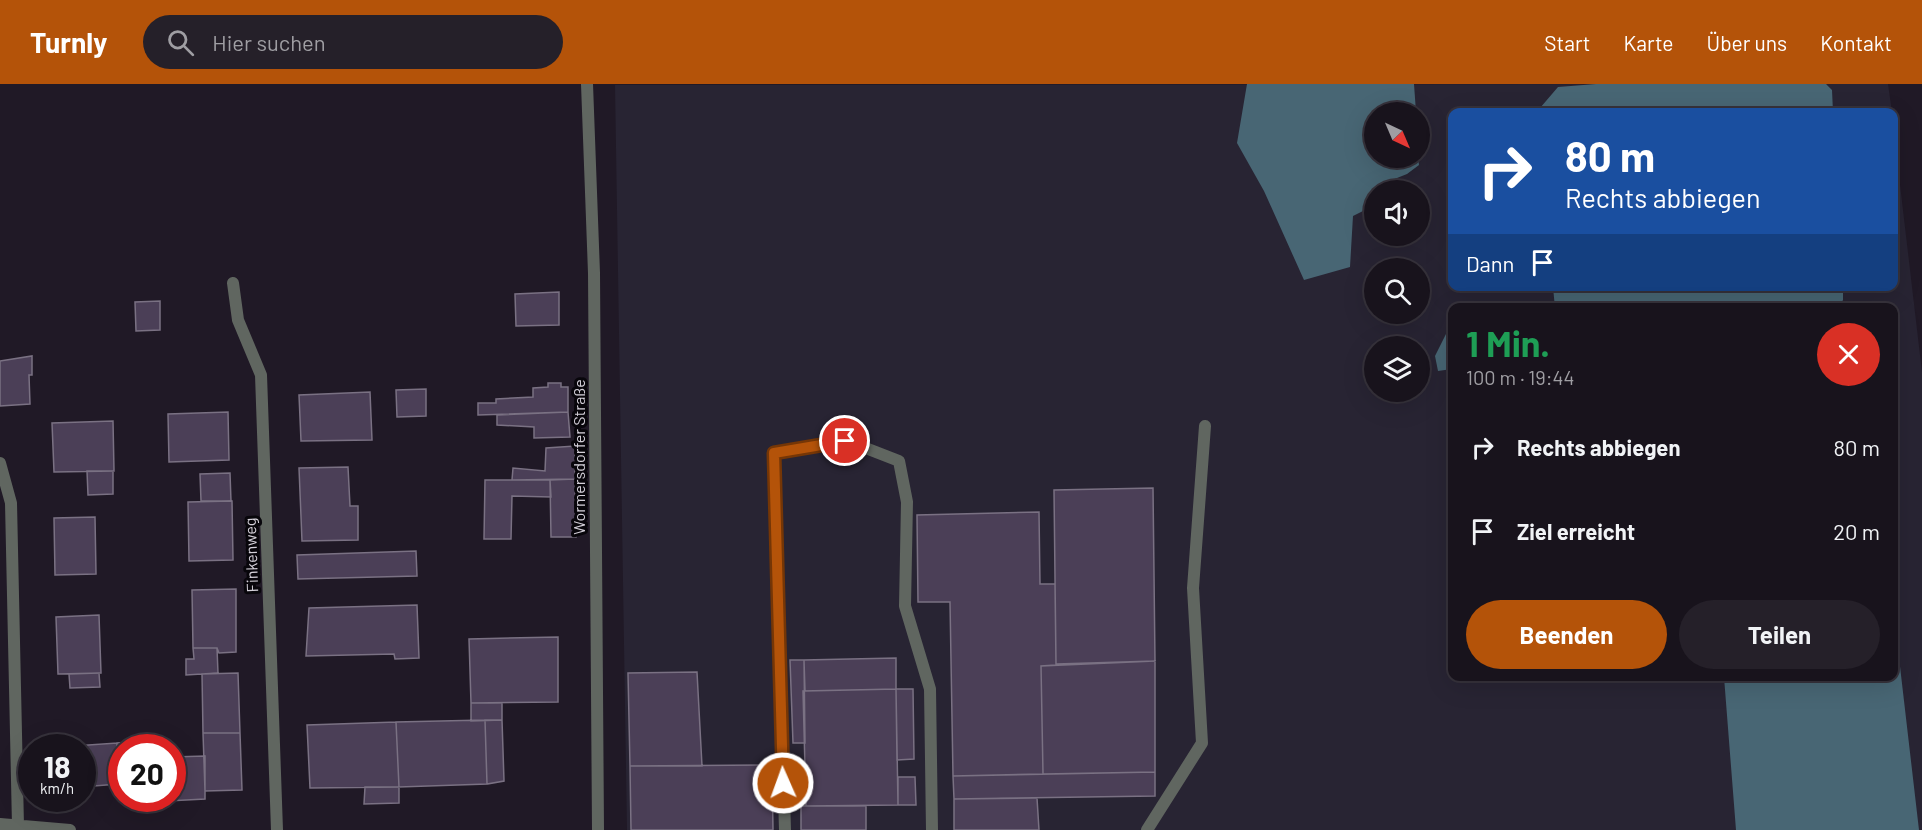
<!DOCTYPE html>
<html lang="de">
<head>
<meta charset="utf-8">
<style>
  :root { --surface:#18131c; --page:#252029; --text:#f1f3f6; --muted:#9f9ea3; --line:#36323b; --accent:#b45309 }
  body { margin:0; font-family:Barlow,sans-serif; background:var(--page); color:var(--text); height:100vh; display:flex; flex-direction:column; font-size:22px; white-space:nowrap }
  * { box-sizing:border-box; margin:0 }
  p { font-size:20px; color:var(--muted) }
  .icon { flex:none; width:33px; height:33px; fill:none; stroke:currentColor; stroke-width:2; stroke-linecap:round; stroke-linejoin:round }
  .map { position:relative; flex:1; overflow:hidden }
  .drawer { position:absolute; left:1448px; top:219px; width:450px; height:378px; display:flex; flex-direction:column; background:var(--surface); border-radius:12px; box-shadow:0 6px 24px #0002,0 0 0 2px var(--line) }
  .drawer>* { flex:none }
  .top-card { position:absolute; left:1448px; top:24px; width:450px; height:183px; border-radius:12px; box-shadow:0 6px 24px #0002,0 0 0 2px var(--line); background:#1a4fa0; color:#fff; overflow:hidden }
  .needle { width:39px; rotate:136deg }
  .controls { position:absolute; left:1364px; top:18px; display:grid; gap:12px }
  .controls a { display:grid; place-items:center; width:66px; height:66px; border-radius:50%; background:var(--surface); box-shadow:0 6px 24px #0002,0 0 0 2px var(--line); font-size:30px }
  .speed { position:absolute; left:18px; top:650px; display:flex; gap:12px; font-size:30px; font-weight:700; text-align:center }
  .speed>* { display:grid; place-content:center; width:78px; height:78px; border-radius:50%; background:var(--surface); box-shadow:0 6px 24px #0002,0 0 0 2px var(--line); line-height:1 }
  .speed small { font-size:15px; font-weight:400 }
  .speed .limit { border:9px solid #d22; background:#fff; color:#111 }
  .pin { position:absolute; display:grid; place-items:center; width:51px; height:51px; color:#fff; margin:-26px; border:3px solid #fff; border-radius:50%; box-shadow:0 2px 6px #0007 }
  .me { position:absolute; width:66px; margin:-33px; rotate:358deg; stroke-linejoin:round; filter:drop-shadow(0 0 4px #0008) }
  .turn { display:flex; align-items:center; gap:21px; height:126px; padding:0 18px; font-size:27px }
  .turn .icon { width:78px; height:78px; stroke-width:2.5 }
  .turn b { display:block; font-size:42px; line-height:51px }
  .then { display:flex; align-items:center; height:57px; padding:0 18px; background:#0003; gap:12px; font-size:22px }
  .round { display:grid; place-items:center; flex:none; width:63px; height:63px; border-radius:32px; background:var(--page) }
  .head { display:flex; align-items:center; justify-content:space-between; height:102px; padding:0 18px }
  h1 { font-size:36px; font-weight:700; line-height:45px; color:#1e9e55 }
  .cta { display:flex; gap:12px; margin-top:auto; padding:12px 18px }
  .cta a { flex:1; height:69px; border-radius:36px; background:var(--accent); color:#fff; font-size:24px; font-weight:700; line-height:69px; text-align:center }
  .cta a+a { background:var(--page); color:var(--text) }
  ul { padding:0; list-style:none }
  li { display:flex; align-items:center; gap:18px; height:84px; padding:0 18px }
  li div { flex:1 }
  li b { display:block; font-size:22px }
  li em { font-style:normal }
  header { display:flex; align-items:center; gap:36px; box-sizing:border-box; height:84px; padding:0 30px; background:var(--accent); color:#fff }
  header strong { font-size:28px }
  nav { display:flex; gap:33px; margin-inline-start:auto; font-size:21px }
  .search { width:420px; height:54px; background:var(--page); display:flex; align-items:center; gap:15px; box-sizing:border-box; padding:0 21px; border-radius:33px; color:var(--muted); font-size:22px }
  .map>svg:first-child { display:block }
</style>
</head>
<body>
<header>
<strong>Turnly</strong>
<div class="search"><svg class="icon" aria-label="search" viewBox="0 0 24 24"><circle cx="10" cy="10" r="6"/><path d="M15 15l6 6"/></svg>Hier suchen</div>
<nav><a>Start</a><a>Karte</a><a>Über uns</a><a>Kontakt</a></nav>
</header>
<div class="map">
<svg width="1922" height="746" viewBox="0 0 1922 746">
  <rect width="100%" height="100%" fill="#201926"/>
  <path fill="#282433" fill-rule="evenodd" d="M1888,0L1892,28H1452V202H1893V41L1922,288V746H627L615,1ZM1374,28H1419V74H1374ZM1374,106H1419V152H1374ZM1374,184H1419V230H1374ZM1452,224H1893V592H1452ZM1374,262H1419V308H1374Z"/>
  <path fill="#486674" d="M1247,0H1414L1416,28H1374V74H1418L1419,81L1407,90L1377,102L1365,126L1353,132L1350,183L1304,196L1264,107L1237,59Z
    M1596,0H1826L1832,6L1833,28H1540V24L1558,3Z
    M1843,203V216L1839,223L1555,224L1553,203Z
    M1452,249V285L1438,287L1435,272L1446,250Z
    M1893,522L1919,746H1736L1724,593L1893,592Z"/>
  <path fill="#4b3f57" stroke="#7a7183" stroke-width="1.5" d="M559,208V241L516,242L515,210Z
    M160,217V246L136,247L135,218Z
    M32,272V291H29L30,320L0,322V277Z
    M548,299H561V303H568V328L478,331V319H496V315L533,313V304L548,303Z
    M426,305V332L397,333L396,306Z
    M370,308L372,356L301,357L299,311Z
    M228,328L229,376L169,378L168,330Z
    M568,328L570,353L534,354V343L497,341V331Z
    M113,337L114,387L54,388L52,339Z
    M575,362V395L512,396L513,384L545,387L546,364Z
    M348,383L350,422H358V456L302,457L299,384Z
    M87,387H113V410L88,411Z
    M230,389L231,417H201L200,390Z
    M575,395L576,453H551L550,396Z
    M485,396H550L551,413L512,412L511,455H484Z
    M1153,404L1155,577L1056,580L1054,406Z
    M232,417L233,476L189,477L188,418Z
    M1039,428L1040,500H1055L1056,581L1041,582L1043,690L953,692L950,518H918L917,431Z
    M95,433L96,490L55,491L54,434Z
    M416,467L417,492L298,495L297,471Z
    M236,505V568L219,569L217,564H193L192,506Z
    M417,521L419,574L395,575L394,570L306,572L309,524Z
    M99,531L101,589L58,590L56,533Z
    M558,553V618L471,619L469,555Z
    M193,564H217L218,589L186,591V575H194Z
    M896,574V605L805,607L804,576Z
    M790,576H804L805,659H793Z
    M1155,577V688L1043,690L1041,582Z
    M697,588L702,682H630L628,589Z
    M99,589L100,603L70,604L69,590Z
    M238,589L240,649H203L202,590Z
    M896,605L898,721L806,722L803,607Z
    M896,605H913L914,675L897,676Z
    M471,619H502V636L471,637Z
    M485,636L487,700L399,703L396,638Z
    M485,636H502L504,697L487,700Z
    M396,638L399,703L310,704L307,641Z
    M203,649H240L242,706L205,707Z
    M130,655H146V663H130Z
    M130,658V663H122V690H118L117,659Z
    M117,659L118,700L82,703V663H59Z
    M205,672V715L148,718V714H172V673Z
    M772,681L773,746H631L630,682Z
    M1155,688V712L954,715L953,692Z
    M898,693H915L916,721H898Z
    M365,703H399V719L364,720Z
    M1037,714L1039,746H954V715Z
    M801,722H866V746H801Z"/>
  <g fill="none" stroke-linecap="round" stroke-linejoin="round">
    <path stroke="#606660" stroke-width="12" d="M785,746L774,369L845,356L899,377L907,418L905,522L930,605L932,746
      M1147,746L1202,659L1193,504L1205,342"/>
    <path stroke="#606660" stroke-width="12" d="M233,199L238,236L261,291L277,746
      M0,379L11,419L18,742
      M0,740L70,746"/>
    <path stroke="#606660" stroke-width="12" d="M587,0L594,189L598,746"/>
  </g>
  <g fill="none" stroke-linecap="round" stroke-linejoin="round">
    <g stroke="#753606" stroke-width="15">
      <path id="route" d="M783,699L774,369L845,357"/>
    </g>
    <use href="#route" stroke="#b45309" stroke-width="10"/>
  </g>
  <g text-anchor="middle" stroke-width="6" stroke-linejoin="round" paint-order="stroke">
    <g font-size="16" fill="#d4d0d9" stroke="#08060b">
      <text transform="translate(579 373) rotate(-90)" y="6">Wormersdorfer Straße</text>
      <text transform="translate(251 471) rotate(-92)" y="6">Finkenweg</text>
    </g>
  </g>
</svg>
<div class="controls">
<a><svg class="needle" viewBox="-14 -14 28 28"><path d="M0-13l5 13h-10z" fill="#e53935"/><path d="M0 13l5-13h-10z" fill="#9f9ea3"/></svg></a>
<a><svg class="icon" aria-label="sound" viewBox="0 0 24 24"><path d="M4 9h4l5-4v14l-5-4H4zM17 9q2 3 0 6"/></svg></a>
<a><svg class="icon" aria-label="search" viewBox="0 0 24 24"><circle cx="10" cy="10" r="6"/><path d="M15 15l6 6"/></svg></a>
<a><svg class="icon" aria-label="layers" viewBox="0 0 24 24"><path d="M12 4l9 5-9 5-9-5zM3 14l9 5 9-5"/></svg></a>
</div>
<div class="speed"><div>18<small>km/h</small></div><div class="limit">20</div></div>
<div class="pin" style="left:845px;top:357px;background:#d93025"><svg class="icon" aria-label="arrive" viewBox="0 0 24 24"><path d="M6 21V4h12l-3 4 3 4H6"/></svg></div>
<svg class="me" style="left:783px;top:699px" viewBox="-20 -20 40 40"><circle r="17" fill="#b45309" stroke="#fff" stroke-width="3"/><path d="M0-11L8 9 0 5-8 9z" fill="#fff"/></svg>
<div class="top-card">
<div class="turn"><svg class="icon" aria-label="right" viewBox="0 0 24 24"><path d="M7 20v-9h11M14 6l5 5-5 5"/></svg><div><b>80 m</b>Rechts abbiegen</div></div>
<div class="then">Dann<svg class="icon" aria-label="arrive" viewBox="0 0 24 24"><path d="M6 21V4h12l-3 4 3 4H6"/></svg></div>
</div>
<section class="drawer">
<div class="head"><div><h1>1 Min.</h1><p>100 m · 19:44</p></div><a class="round" style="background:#d93025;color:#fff"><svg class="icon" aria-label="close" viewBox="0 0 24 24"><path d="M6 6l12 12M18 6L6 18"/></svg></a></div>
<ul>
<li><svg class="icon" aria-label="right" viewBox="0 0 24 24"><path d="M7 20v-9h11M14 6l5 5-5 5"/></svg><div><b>Rechts abbiegen</b></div><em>80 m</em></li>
<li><svg class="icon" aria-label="arrive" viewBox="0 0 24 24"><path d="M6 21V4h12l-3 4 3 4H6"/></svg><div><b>Ziel erreicht</b></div><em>20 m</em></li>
</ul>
<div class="cta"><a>Beenden</a><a>Teilen</a></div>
</section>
</div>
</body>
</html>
